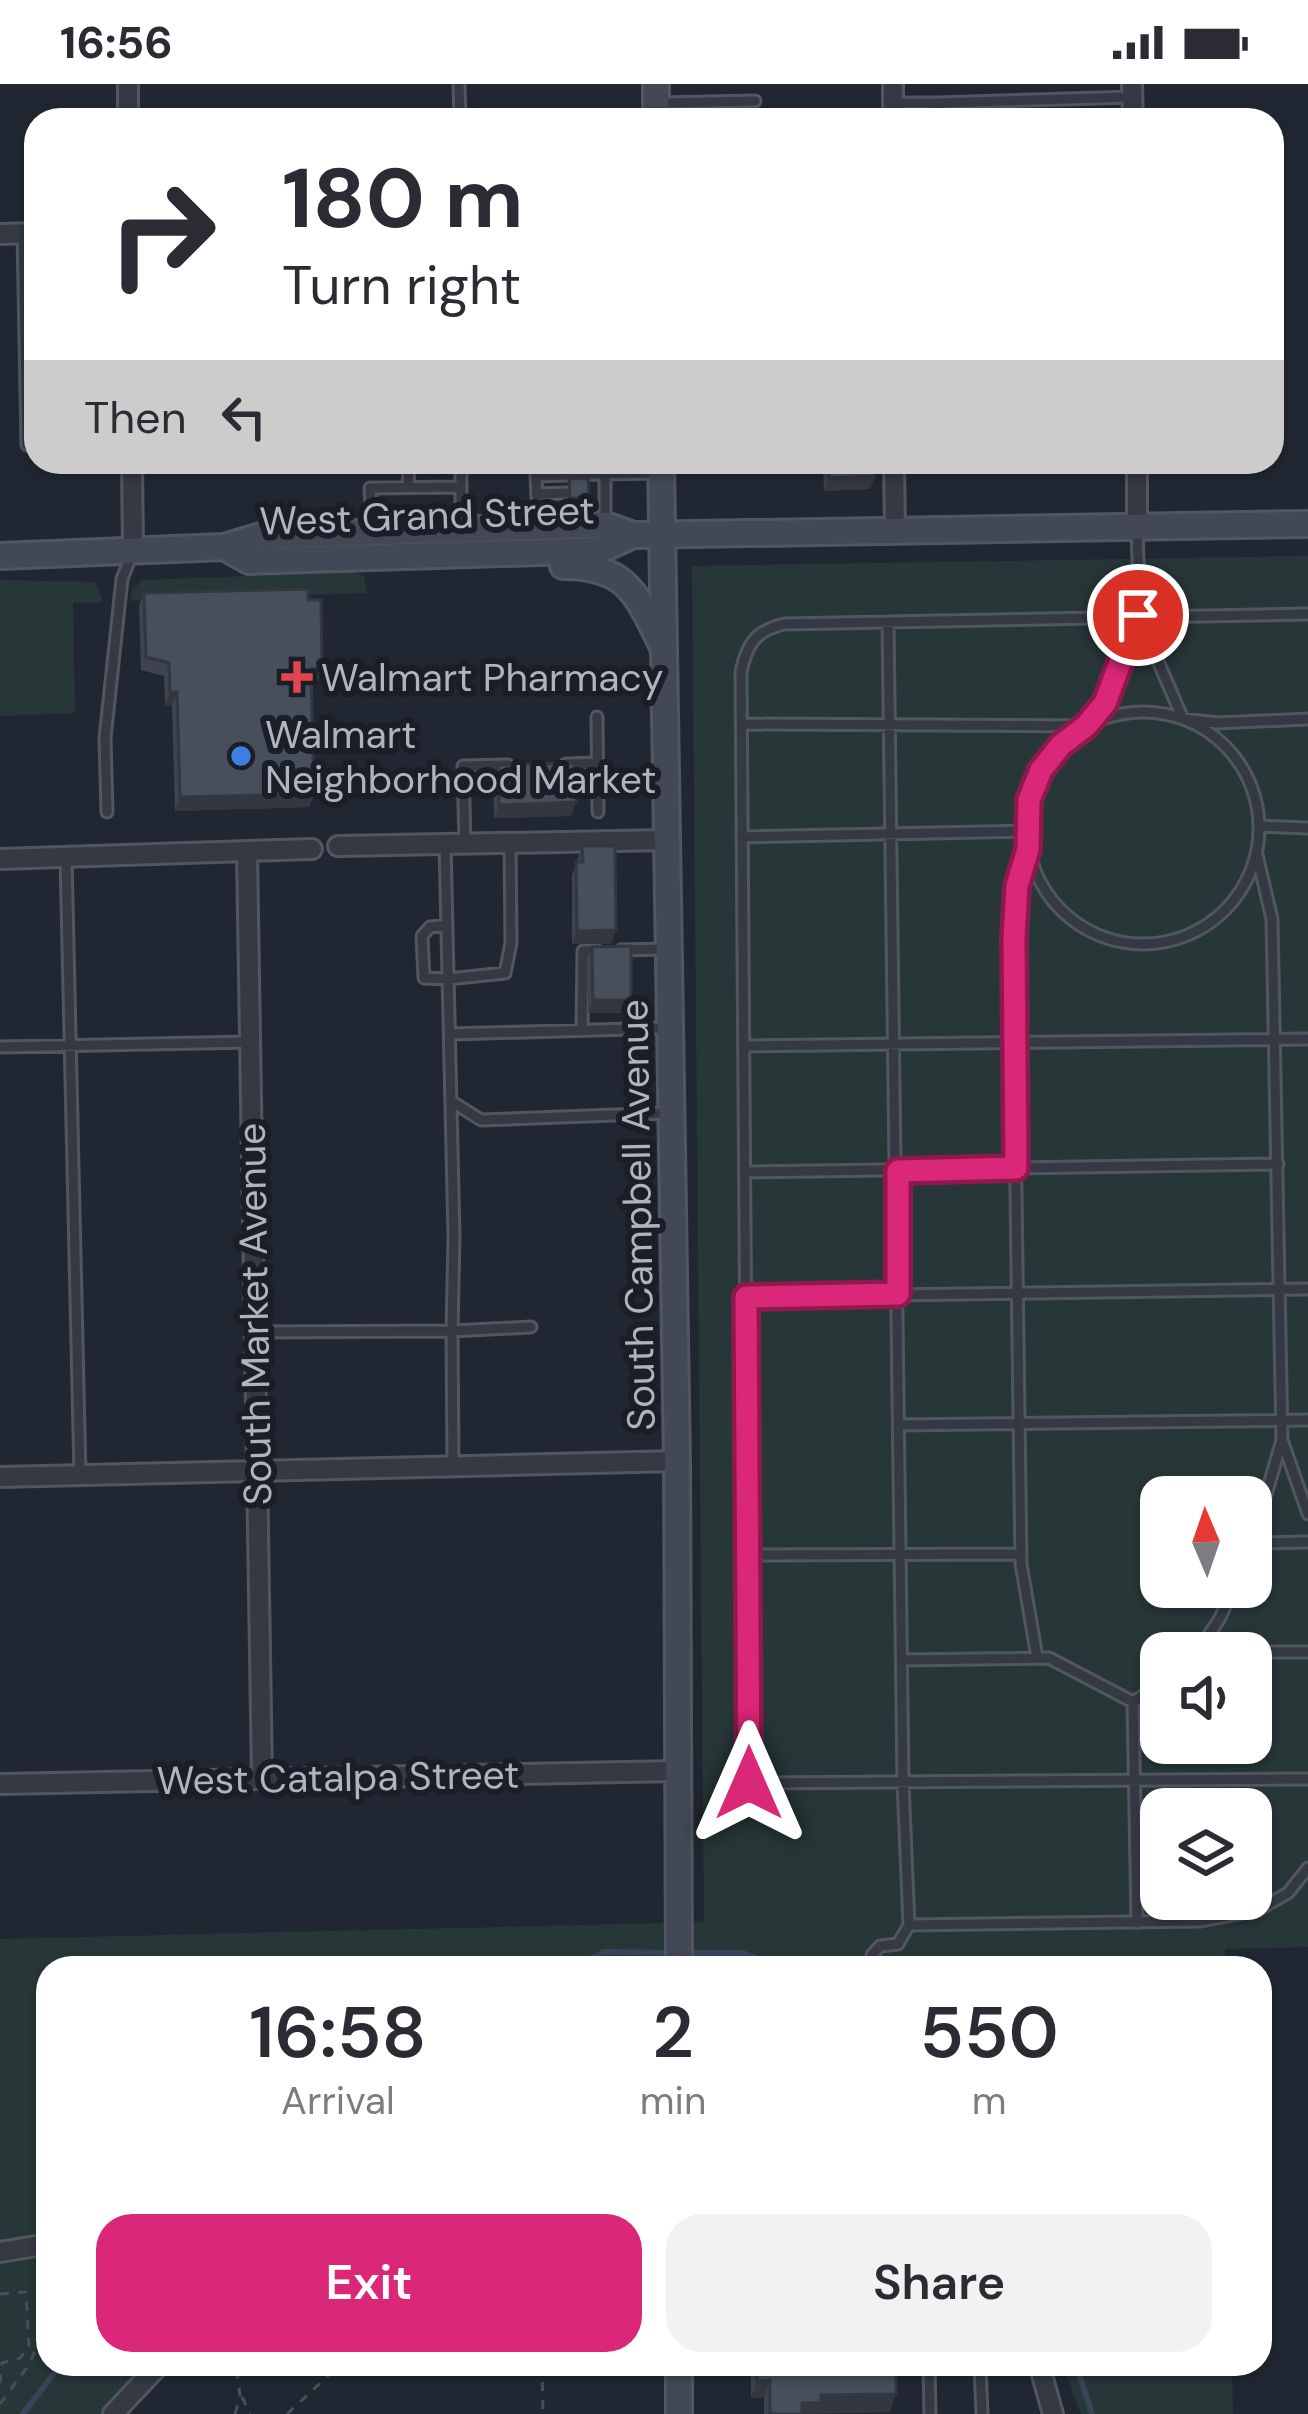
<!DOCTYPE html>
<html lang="en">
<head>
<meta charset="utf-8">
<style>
  :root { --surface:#fff; --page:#f2f2f3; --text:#2b2b33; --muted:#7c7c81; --accent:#db2777 }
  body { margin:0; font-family:"DM Sans",sans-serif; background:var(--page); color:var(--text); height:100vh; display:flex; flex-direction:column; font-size:45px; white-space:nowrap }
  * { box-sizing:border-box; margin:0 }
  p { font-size:39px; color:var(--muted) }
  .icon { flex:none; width:66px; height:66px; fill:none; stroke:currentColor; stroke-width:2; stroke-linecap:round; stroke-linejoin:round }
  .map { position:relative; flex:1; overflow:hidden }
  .panel { position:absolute; left:36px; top:1872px; width:1236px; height:420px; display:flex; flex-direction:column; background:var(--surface); border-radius:36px; box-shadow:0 3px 9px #0004 }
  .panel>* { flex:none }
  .guide { position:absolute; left:24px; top:24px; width:1260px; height:366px; border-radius:36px; box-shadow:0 3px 9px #0004; background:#fff; color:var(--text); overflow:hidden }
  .needle { width:78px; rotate:358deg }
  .controls { position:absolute; left:1140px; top:1392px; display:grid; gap:24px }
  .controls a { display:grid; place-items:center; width:132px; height:132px; border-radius:24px; background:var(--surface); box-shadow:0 3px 9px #0004; font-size:60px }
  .pin { position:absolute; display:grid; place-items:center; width:102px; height:102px; color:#fff; margin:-51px; border:6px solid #fff; border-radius:50%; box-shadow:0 3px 12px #0007 }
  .me { position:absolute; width:132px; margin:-66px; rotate:0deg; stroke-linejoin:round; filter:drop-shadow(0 0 9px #0008) }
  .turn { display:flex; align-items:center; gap:42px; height:252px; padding:0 60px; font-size:54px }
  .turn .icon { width:156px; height:156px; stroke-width:2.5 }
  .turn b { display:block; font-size:84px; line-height:102px }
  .then { display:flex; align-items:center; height:114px; padding:0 60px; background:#0003; gap:24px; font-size:45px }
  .eta { display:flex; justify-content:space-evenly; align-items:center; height:204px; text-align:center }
  .eta b { font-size:72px; font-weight:600; line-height:84px }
  .action { display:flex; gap:24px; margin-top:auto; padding:24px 60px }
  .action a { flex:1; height:138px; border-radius:36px; background:var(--accent); color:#fff; font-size:48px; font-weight:600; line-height:138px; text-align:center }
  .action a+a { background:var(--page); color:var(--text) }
  .status { display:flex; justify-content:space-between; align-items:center; height:84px; padding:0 60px; background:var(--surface); direction:ltr }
  .status svg { height:33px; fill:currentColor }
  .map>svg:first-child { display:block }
</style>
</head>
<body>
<div class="status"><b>16:56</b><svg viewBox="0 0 49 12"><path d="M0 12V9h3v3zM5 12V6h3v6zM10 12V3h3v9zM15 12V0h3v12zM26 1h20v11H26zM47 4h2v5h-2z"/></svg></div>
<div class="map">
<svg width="1308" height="2330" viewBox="0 0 1308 2330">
  <rect width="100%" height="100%" fill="#212732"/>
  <path fill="#273637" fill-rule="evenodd" d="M1308,472V1863L1225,1865V1884H48V2280H163L112,2330H0V1855L704,1838L692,482ZM1161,1413H1251V1503H1161ZM1161,1569H1251V1659H1161ZM1161,1725H1251V1815H1161Z
    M356,488L364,493L367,509L131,517V508L142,496Z
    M0,496L96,498L103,518L73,519L75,629L0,632Z
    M1062,2280H1232L1233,2330H1081Z"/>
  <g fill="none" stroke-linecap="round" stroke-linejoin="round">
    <path stroke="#38445a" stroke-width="6" d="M688,1869H743L780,1884
      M574,1884L604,1868L675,1869
      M1076,2280L1092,2330
      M23,2330L61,2280"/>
    <g stroke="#515761" stroke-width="15">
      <path id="lane" d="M459,0L460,36
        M661,19L755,17
        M895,19H938
        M937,36L938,19L1132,13
        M23,149L27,361
        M461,378V445
        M599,378V390L659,389
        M605,390V441
        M408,404L409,378
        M537,410L567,409
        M538,438L536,392L599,390
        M372,445L370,404L461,403
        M1308,530L784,540C755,547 747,560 741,588L749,1699L1308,1695
        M1138,531L1183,635L1217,639L1308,635
        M1027 744a116 116 0 1 1 232 0a116 116 0 1 1-232 0Z
        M597,633L598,728
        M742,640L1086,642C1111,611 1132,569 1138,530C1141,502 1137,471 1137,443
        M566,680L597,679
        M107,728L105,654L122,495L131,472
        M1260,742L1308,744
        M743,753L1026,747
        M465,759L463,682L508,681
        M445,760L454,1153L452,1247L531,1243
        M1027,765L1017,802L1014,958L1021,1480L1037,1573
        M66,773L80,1392
        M447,841L430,843L422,852L424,894L448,895L505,889L511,859L510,759
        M621,866L664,865
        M582,946L583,867H598
        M450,950L665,944
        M744,962L1308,955
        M0,963L250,958
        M451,1017L481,1036L667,1029
        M745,1088L1278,1080
        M746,1213L1308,1205
        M255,1248L452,1247L453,1381
        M900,1341L1308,1336
        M1282,1356L1308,1430
        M1252,1459L1308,1458
        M1251,1462L1282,1356L1272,835L1257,771
        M747,1471L1021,1470
        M1198,1568H1308
        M1197,1569L1220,1534L1234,1503
        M902,1576L1049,1574L1133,1618
        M1133,1618L1137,1839
        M1133,1618L1161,1600
        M909,1841L1201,1837L1258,1826L1288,1809L1308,1784
        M872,1871L880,1862L898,1860L909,1841L903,1698L888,538
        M929,2280L930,2330
        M980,2280L982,2330"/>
    </g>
    <g stroke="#515761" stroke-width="24">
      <path id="street" d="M893,0V36
        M1132,0L1133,36
        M128,36V0
        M0,150L36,149
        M132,378L133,465
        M894,378L895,446
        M1137,378V443
        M338,762L668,756
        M247,768L262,1693
        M0,775L312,765
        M0,1393L677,1377
        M0,1700L676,1687
        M0,2168L48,2160
        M1039,2280L1053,2330
        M113,2330L160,2280"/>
    </g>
    <g stroke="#515761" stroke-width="30">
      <path id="secondary" d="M656,0V36
        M661,378L677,1377L679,1884
        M224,463L249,477L600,466L633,451
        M0,472L224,463L261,452L605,441L633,451L1308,440
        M563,482C627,482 636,509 662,561
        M679,2280V2330"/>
    </g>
    <path stroke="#445255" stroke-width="3" stroke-dasharray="9 9" stroke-linecap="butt" d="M0,2210L26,2208L29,2264L20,2274L2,2279L0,2299
      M542,2280L543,2330
      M242,2313L250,2330
      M0,2320L28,2282L48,2239
      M235,2330L240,2312L236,2280
      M287,2330L329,2291L392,2280"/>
    <use href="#lane" stroke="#343943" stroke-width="9"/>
    <use href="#street" stroke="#343943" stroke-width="18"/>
    <use href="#secondary" stroke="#424856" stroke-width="24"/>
  </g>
  <path fill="#3d434f" d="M823,378H875V392L870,405L824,407Z
    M144,509L318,598H311L314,710L309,723L175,727L172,621L165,622L164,592L141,586L139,522Z
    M498,681L576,718L571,732L494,734L493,694Z
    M582,762L616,846L611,860H572V791Z
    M592,863L631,916L626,929H588L587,876Z
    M755,2280H887L890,2328L764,2330V2314H751V2290Z"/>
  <path fill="#323740" d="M875,392L870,405L824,407L829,394Z
    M570,414H589L587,418H568Z
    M311,585H322L318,598H306Z
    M170,608H177L172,621L165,622Z
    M314,710L309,723L175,727L180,713Z
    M576,718L571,732L494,734L499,721Z
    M616,846L611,860H572L577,847Z
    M593,916H631L626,929H588Z
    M770,2296L764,2314H751L757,2297Z
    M896,2310L890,2328L798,2330L802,2319L821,2311Z"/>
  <path fill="#474e5c" stroke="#323740" stroke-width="3" d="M829,378H875V392L829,394Z
    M588,394L589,414H570L569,395Z
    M308,505V516H321L322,585H311L314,710L180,713L177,608H170L169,579L146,573L144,509Z
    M575,679L576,718L499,721L498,681Z
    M582,762H615L616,846L577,847L576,778H583Z
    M631,862V916H593L592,863Z
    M757,2280H887V2286H896V2310L821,2311V2319H802V2330H770V2296L757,2297Z"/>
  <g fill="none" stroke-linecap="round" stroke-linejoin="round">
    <g stroke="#8e194d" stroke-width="30">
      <path id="route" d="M749,1699L746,1213L898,1210V1087L1016,1084L1014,854L1017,802L1028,765L1029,716L1041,686L1061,661L1086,642L1105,619L1138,531"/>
    </g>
    <use href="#route" stroke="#db2777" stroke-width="21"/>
  </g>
  <path fill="#e0444e" stroke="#1a1e27" stroke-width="4.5" d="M291 575h12v12h12v12h-12v12h-12v-12h-12v-12h12z"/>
  <circle fill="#3f7fe0" stroke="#1a1e27" stroke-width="4.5" cx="241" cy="672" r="12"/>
  <g text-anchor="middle" stroke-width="12" stroke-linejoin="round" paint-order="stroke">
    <g font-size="39" fill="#aeb4c0" stroke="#1a1e27">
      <text transform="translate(427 431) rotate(-2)" y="14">West Grand Street</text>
      <text transform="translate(637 1131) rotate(-91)" y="14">South Campbell Avenue</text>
      <text transform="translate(254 1230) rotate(-91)" y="14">South Market Avenue</text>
      <text transform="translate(338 1693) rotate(-1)" y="14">West Catalpa Street</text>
    </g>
    <g font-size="39" fill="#aeb4c0" stroke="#1a1e27" text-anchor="start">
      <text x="321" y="607">Walmart Pharmacy</text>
      <text x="265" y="664">Walmart<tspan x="265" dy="45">Neighborhood Market</tspan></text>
    </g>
  </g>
</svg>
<div class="controls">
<a><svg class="needle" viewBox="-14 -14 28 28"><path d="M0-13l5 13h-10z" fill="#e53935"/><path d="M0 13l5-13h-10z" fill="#7c7c81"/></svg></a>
<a><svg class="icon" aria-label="sound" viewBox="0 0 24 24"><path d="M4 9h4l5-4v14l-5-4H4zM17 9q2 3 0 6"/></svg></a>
<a><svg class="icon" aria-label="layers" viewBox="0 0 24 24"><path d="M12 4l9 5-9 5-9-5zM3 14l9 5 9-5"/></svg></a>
</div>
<div class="pin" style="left:1138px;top:531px;background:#d93025"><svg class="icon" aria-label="arrive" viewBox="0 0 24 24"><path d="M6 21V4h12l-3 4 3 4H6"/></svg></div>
<svg class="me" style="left:749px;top:1699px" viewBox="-20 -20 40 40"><path d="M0-17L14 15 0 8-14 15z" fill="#db2777" stroke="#fff" stroke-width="4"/></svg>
<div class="guide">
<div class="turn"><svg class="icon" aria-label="right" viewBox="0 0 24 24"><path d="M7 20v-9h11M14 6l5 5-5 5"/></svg><div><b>180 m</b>Turn right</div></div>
<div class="then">Then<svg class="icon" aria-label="left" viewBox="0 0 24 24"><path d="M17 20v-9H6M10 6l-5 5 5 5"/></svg></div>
</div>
<section class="panel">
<div class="eta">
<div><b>16:58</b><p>Arrival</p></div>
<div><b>2</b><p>min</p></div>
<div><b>550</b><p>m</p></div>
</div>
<div class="action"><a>Exit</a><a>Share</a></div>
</section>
</div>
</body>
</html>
